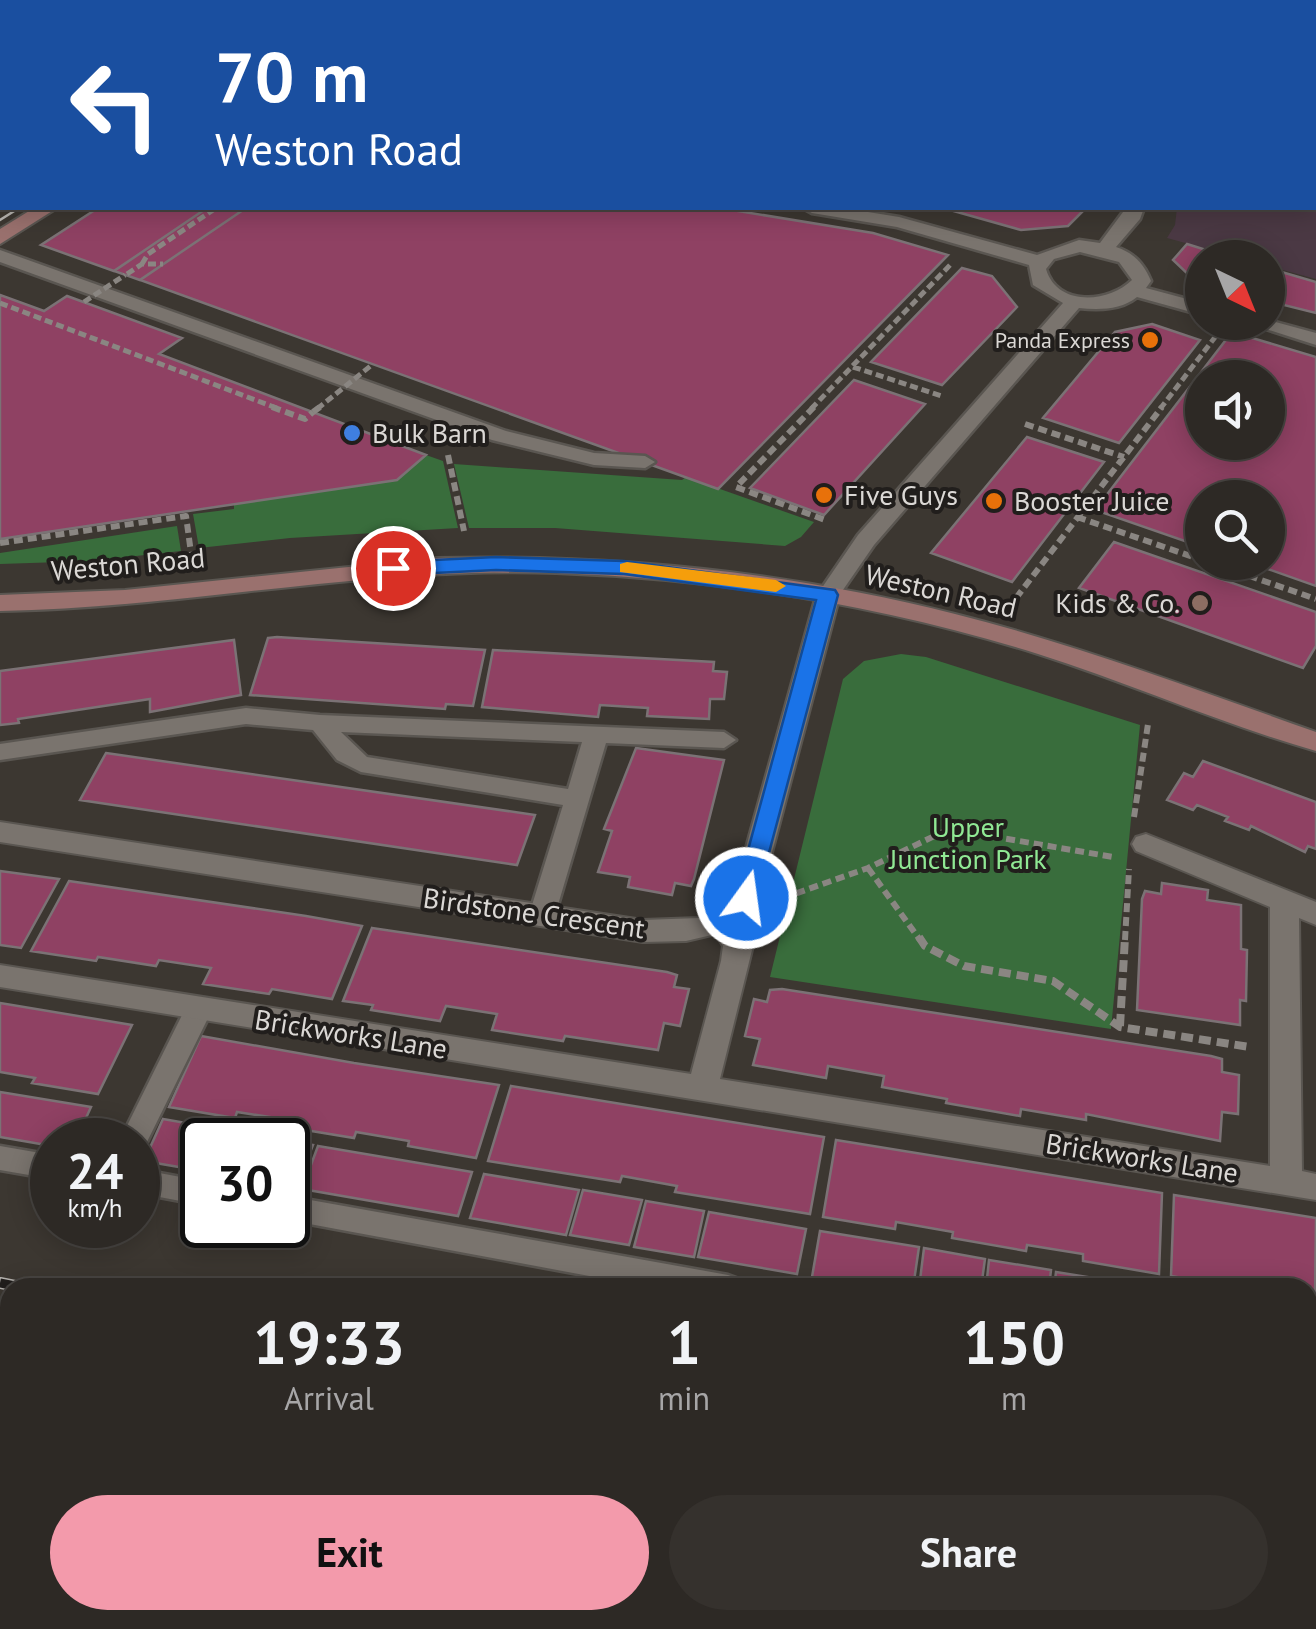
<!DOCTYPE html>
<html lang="en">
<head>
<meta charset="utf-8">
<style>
  :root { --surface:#2d2925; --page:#35312d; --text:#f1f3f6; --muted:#a7a6a7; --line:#484542; --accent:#f39aab }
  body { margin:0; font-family:"PT Sans",sans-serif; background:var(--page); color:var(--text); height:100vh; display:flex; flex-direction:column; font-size:38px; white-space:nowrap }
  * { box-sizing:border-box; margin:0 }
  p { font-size:32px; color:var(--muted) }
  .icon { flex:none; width:55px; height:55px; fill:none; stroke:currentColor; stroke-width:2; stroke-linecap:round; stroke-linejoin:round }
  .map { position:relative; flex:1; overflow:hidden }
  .panel { position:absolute; left:0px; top:1278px; width:1318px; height:352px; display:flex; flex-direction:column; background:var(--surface); border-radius:30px 30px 0 0; box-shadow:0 5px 25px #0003,0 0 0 2px var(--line) }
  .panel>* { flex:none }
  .banner { position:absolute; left:0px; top:0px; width:1318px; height:210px; box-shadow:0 5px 25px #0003,0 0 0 2px var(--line); background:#1a4fa0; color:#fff; overflow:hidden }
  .needle { width:65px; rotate:137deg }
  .controls { position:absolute; left:1185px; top:240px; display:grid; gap:20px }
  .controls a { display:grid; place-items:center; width:100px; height:100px; border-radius:50%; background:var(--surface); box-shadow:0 5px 25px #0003,0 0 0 2px var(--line); font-size:50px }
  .speed { position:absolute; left:30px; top:1118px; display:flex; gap:20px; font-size:50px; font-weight:700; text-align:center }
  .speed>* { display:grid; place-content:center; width:130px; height:130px; border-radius:50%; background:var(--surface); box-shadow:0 5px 25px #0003,0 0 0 2px var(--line); line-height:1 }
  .speed small { font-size:25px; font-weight:400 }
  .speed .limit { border:5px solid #111; border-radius:15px; background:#fff; color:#111 }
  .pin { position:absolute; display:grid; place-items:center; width:85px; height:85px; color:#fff; margin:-42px; border:5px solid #fff; border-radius:50%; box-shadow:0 2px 10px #0007 }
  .me { position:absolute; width:110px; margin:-55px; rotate:14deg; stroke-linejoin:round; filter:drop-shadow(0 0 8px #0008) }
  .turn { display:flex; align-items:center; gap:35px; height:210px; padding:0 50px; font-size:45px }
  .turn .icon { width:130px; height:130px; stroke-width:2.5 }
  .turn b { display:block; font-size:70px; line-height:85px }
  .eta { display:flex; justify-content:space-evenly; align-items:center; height:170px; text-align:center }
  .eta b { font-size:60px; font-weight:800; line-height:70px }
  .button { display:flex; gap:20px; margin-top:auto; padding:20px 50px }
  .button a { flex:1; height:115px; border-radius:60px; background:var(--accent); color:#111; font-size:40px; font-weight:800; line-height:115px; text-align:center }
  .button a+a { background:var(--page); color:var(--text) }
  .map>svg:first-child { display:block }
</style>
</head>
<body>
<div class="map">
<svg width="1316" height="1629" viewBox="0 0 1316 1629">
  <rect width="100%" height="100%" fill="#3c3731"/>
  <path fill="#4b3944" d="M1316,26V279L1268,266V258L1237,257L1167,238L1175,225L1177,208H1315Z
    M0,1563L10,1565V1620H276L320,1629H0Z"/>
  <path fill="#396d3c" d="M426,455L443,461L458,528L290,538L199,548L193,514L234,509V503Z
    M454,464L682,480L686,477L814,522L801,537L785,546L555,528H469Z
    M177,526L181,551L91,561L0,564V553Z
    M901,654L926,657L1140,725L1111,1029L770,977L843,679L864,661Z"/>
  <path fill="#8f4163" stroke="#7b7275" stroke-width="2.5" fill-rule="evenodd" d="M0,0H234L2,2L0,152Z
    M417,0H849L866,2H414Z
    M98,208H207L114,271L41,245Z
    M207,208H246L140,280L114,271Z
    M246,208H720L873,233L948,255L718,489L140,280Z
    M943,208H1086L1068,226L1021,230Z
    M1187,244L1232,258H1202V282L1193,279L1173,260Z
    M962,268L992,276L1017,307L942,385L871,362Z
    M1268,268L1316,282V313L1268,301Z
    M0,295L44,311L67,296L182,338L159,354L426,455L397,480L0,539Z
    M1152,324L1200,340L1119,443L1043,418L1115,332Z
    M1232,332L1316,357V586L1248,562H1268V498H1202V547L1095,510ZM1202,378H1268V442H1202Z
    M854,380L925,404L824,515L750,488Z
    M1027,437L1104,462L1012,582L931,553Z
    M1114,542L1316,612V646L1303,668L1079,588Z
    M268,638L277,637L485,650L473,706L446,704L445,709L250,695Z
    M234,640L241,695L150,712V699L18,719L19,723L0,725V671Z
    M493,650L714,662L713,671L727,672L724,699H710L709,719L647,716L648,708L600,705L598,717L482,707Z
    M636,748L724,760L694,879L691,886L675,883L672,895L628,887L630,877L598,872L612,831L604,829Z
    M106,753L535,815L517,865L80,800Z
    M1203,761L1316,802V849L1308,846L1305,852L1251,826L1249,830L1225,821L1228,817L1197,805L1193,810L1167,800L1184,773L1193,777Z
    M0,871L59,879L21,948L0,945Z
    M69,881L306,916L362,926L332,999L272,989L269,994L203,984L211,968L159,960L156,966L98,957L96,961L31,951Z
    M1162,883L1208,890L1207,900L1241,905V949L1247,950L1246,1001L1240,1000V1025L1137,1010L1142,899L1145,891L1161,894Z
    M372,928L667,972L677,975L674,987L689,989L680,1026L664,1023L658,1050L565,1036L563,1041L492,1030L497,1014L446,1006L440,1021L371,1010L373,1005L343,1001Z
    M782,989L1211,1056L1222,1059V1072L1239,1075L1238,1114L1222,1112L1220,1141L1086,1114V1120L1021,1109L1020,1116L946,1103L947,1099L882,1087L884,1076L828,1066L826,1078L753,1065L760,1039L745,1036L754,999L767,1002L770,990Z
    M0,1003L132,1025L98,1094L32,1083L35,1078L0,1072Z
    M201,1036L354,1063L499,1085L476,1158L408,1146L409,1141L356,1132L354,1138L287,1127L289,1120L237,1112L235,1118L169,1107Z
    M511,1086L824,1137L810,1214L675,1192L677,1186L622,1176L620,1182L488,1161Z
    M0,1092L91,1107L76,1140H52V1146L0,1137Z
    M163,1119L283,1140H202V1171L144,1161Z
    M836,1140L1162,1193L1159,1274L1083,1261V1254L1027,1245L1026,1251L952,1238L953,1232L896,1222L895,1229L823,1217Z
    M288,1141L313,1145L296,1188L288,1187Z
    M318,1146L472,1172L458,1216L302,1189Z
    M484,1174L579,1190L566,1235L470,1218Z
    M583,1190L642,1200L629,1245L570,1235Z
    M1174,1195L1316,1218L1315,1300L1308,1298V1288H1242L1171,1276Z
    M646,1201L704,1211L694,1257L634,1247Z
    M709,1212L806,1229L797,1274L698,1257Z
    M820,1231L919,1247L913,1288H874L812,1277Z
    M924,1248L985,1259L981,1288H919Z
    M989,1260L1051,1270L1049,1288H986Z
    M1056,1272L1156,1288H1054Z
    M1308,1313L1316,1315V1364L1308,1363Z"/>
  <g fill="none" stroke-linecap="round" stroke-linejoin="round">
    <g stroke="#5a5651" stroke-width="5">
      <path id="service" d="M889,0H919L921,2H891Z
        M803,208H843L899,217L1037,255L1079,240L1100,243L1126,208H1144L1140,219L1116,247C1134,253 1144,264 1151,281L1146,288L1202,303V315L1137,297C1121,310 1099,310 1079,308L874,545L836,600H820L817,595L858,535L1063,303L1033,285L1029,265L897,227L812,213ZM1080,252L1119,262L1132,280C1109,303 1057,307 1046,269L1054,259Z
        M0,250L506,431L594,453L645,456L655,462L645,468L594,465L492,440L0,262Z
        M1268,320L1316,333V345L1244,322Z
        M246,708L320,715L724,732L736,740L724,748L606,743L555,915L551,922H533L529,915L563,805L361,772L337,760L313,730L246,724L0,760V744ZM341,732L582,742L568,789L367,757Z
        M198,999L208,1003L212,1010L144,1148L138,1151V1140H120L188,1003Z
        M0,1146L52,1155V1179L0,1170Z
        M138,1169L202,1181V1205L138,1193Z
        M288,1196L728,1275L739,1279L743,1288H654L288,1220Z
        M1308,1378L1316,1379V1407L1308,1406Z"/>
    </g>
    <g stroke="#5a5651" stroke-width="4">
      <path id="minor" d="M828,587L840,595L760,898L739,922L753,946L720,1079L1270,1166V907L1136,851L1132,844L1136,837L1146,834L1316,902V925L1299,918L1302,1171L1316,1174V1200L0,987V965L691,1074L721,961L723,946L716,934L686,941L643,942L0,842V822L643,920L699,918L733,894L816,595Z"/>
    </g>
    <g stroke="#5a5651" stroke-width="4">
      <path id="tertiary" d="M1239,0H1267L1269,2H1241Z
        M1315,10H1316V21H1315Z"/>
    </g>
    <g stroke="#5a5651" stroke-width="4">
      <path id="secondary" d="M2,184V196L0,197V185Z
        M34,208H57L0,244V229Z
        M436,558C611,554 785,571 955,614C1078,645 1197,690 1316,732V751C1222,724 1132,684 1038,654C882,605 720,579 556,573C369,566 186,608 0,611V595L125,590Z"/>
    </g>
    <path stroke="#8a8682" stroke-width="5" stroke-dasharray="8 4" stroke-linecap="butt" d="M127,274L142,264H163
      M0,303L279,409
      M853,367L942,396
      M811,409L952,263
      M1160,409L1216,336"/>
    <path stroke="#8a8682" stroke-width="6" stroke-dasharray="9 5" stroke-linecap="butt" d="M272,407L305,419L313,412
      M814,407L736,487L828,521
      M1025,424L1124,457
      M448,455L464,531
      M1077,517L1202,560
      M0,543L186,516L191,553
      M1209,562L1316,599
      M1016,598L1162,407
      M1134,817L1148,724
      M868,868L920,940
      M783,898L868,868L949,829L1113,857
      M1125,940L1129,869"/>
    <path stroke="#8a8682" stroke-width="8" stroke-dasharray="12 6" stroke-linecap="butt" d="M919,937L925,946L964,966L1053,981L1120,1027L1250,1047
      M1120,1026L1125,937"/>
    <use href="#service" fill="#7a746e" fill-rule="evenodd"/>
    <use href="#minor" fill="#7a746e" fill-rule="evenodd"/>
    <use href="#tertiary" fill="#7a746e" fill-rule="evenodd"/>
    <use href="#secondary" fill="#9a716e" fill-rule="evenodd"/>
    <path stroke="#b6b3af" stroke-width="2.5" d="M321,2L325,0
      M0,220L19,208"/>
    <g stroke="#b6b3af" stroke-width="12">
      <path id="rail" d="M0,1283L25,1288
        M0,1326L10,1328
        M0,1383L10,1385
        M0,1499L10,1501
        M1308,1538L1316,1540
        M1308,1589L1316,1591
        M553,1620L593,1629
        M1234,1620L1281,1629"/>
    </g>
    <use href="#rail" stroke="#211e1c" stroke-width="9" stroke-dasharray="28" stroke-linecap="butt"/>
    <path stroke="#8a8682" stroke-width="5" stroke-dasharray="8 4" stroke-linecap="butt" d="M142,264L148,254L216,208
      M84,302L125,275
      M317,409L373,364"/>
    <path stroke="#8a8682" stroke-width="6" stroke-dasharray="9 5" stroke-linecap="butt" d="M313,412L320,407"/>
  </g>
  <path fill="#1a73e8" stroke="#114b97" stroke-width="2.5" d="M496,557L624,561L835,590L838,595L755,905H738L735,898L816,600L624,574L496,570L393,575L383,568L393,562Z"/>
  <path fill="#f59e0b" d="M627,562L776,580L786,586L776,592L620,572V564Z"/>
  <g fill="#e8710a" stroke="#211e1c" stroke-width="4">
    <circle cx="1150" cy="340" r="10"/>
    <circle cx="824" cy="495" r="10"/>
    <circle cx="994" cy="501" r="10"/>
  </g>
  <circle fill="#3f7fe0" stroke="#211e1c" stroke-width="4" cx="352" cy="433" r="10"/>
  <circle fill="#8d6e63" stroke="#211e1c" stroke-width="4" cx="1200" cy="603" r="10"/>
  <g text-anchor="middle" stroke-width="8" stroke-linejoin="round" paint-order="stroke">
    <g font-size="22" fill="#dbd8d5" stroke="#211e1c" text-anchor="end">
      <text x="1130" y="348">Panda Express</text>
    </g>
    <g font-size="28" fill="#dbd8d5" stroke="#211e1c" text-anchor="start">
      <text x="372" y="443">Bulk Barn</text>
      <text x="844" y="505">Five Guys</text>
      <text x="1014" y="511">Booster Juice</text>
      <text x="1180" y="613" text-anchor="end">Kids &amp; Co.</text>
    </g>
    <g font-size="28" fill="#dbd8d5" stroke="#211e1c">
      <text transform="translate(128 564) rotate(-5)" y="10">Weston Road</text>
      <text transform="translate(941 591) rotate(13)" y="10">Weston Road</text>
      <text transform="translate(534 913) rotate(8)" y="10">Birdstone Crescent</text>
      <text transform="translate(351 1034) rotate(9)" y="10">Brickworks Lane</text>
      <text transform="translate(1142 1158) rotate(9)" y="10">Brickworks Lane</text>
    </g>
    <g font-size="28" fill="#90e894" stroke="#211e1c">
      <text x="968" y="837">Upper<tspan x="968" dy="32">Junction Park</tspan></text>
    </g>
  </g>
</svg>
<div class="controls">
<a><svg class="needle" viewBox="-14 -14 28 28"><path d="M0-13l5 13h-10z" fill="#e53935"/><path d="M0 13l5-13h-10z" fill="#a7a6a7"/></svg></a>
<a><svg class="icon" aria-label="sound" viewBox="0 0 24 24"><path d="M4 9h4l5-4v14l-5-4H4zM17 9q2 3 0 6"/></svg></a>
<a><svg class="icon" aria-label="search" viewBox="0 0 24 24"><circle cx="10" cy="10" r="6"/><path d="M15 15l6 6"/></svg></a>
</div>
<div class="speed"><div>24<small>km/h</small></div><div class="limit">30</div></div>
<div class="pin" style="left:393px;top:568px;background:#d93025"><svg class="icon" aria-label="arrive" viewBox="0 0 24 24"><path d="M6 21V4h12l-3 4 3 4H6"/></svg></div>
<svg class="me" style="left:746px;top:898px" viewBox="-20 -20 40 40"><circle r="17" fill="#1a73e8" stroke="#fff" stroke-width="3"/><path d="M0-11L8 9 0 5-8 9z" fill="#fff"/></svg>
<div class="banner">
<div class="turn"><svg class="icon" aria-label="left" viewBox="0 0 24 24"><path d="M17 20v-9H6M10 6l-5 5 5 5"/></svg><div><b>70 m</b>Weston Road</div></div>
</div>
<section class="panel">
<div class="eta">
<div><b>19:33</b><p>Arrival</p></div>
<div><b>1</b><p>min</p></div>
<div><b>150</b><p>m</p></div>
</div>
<div class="button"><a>Exit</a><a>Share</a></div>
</section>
</div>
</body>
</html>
